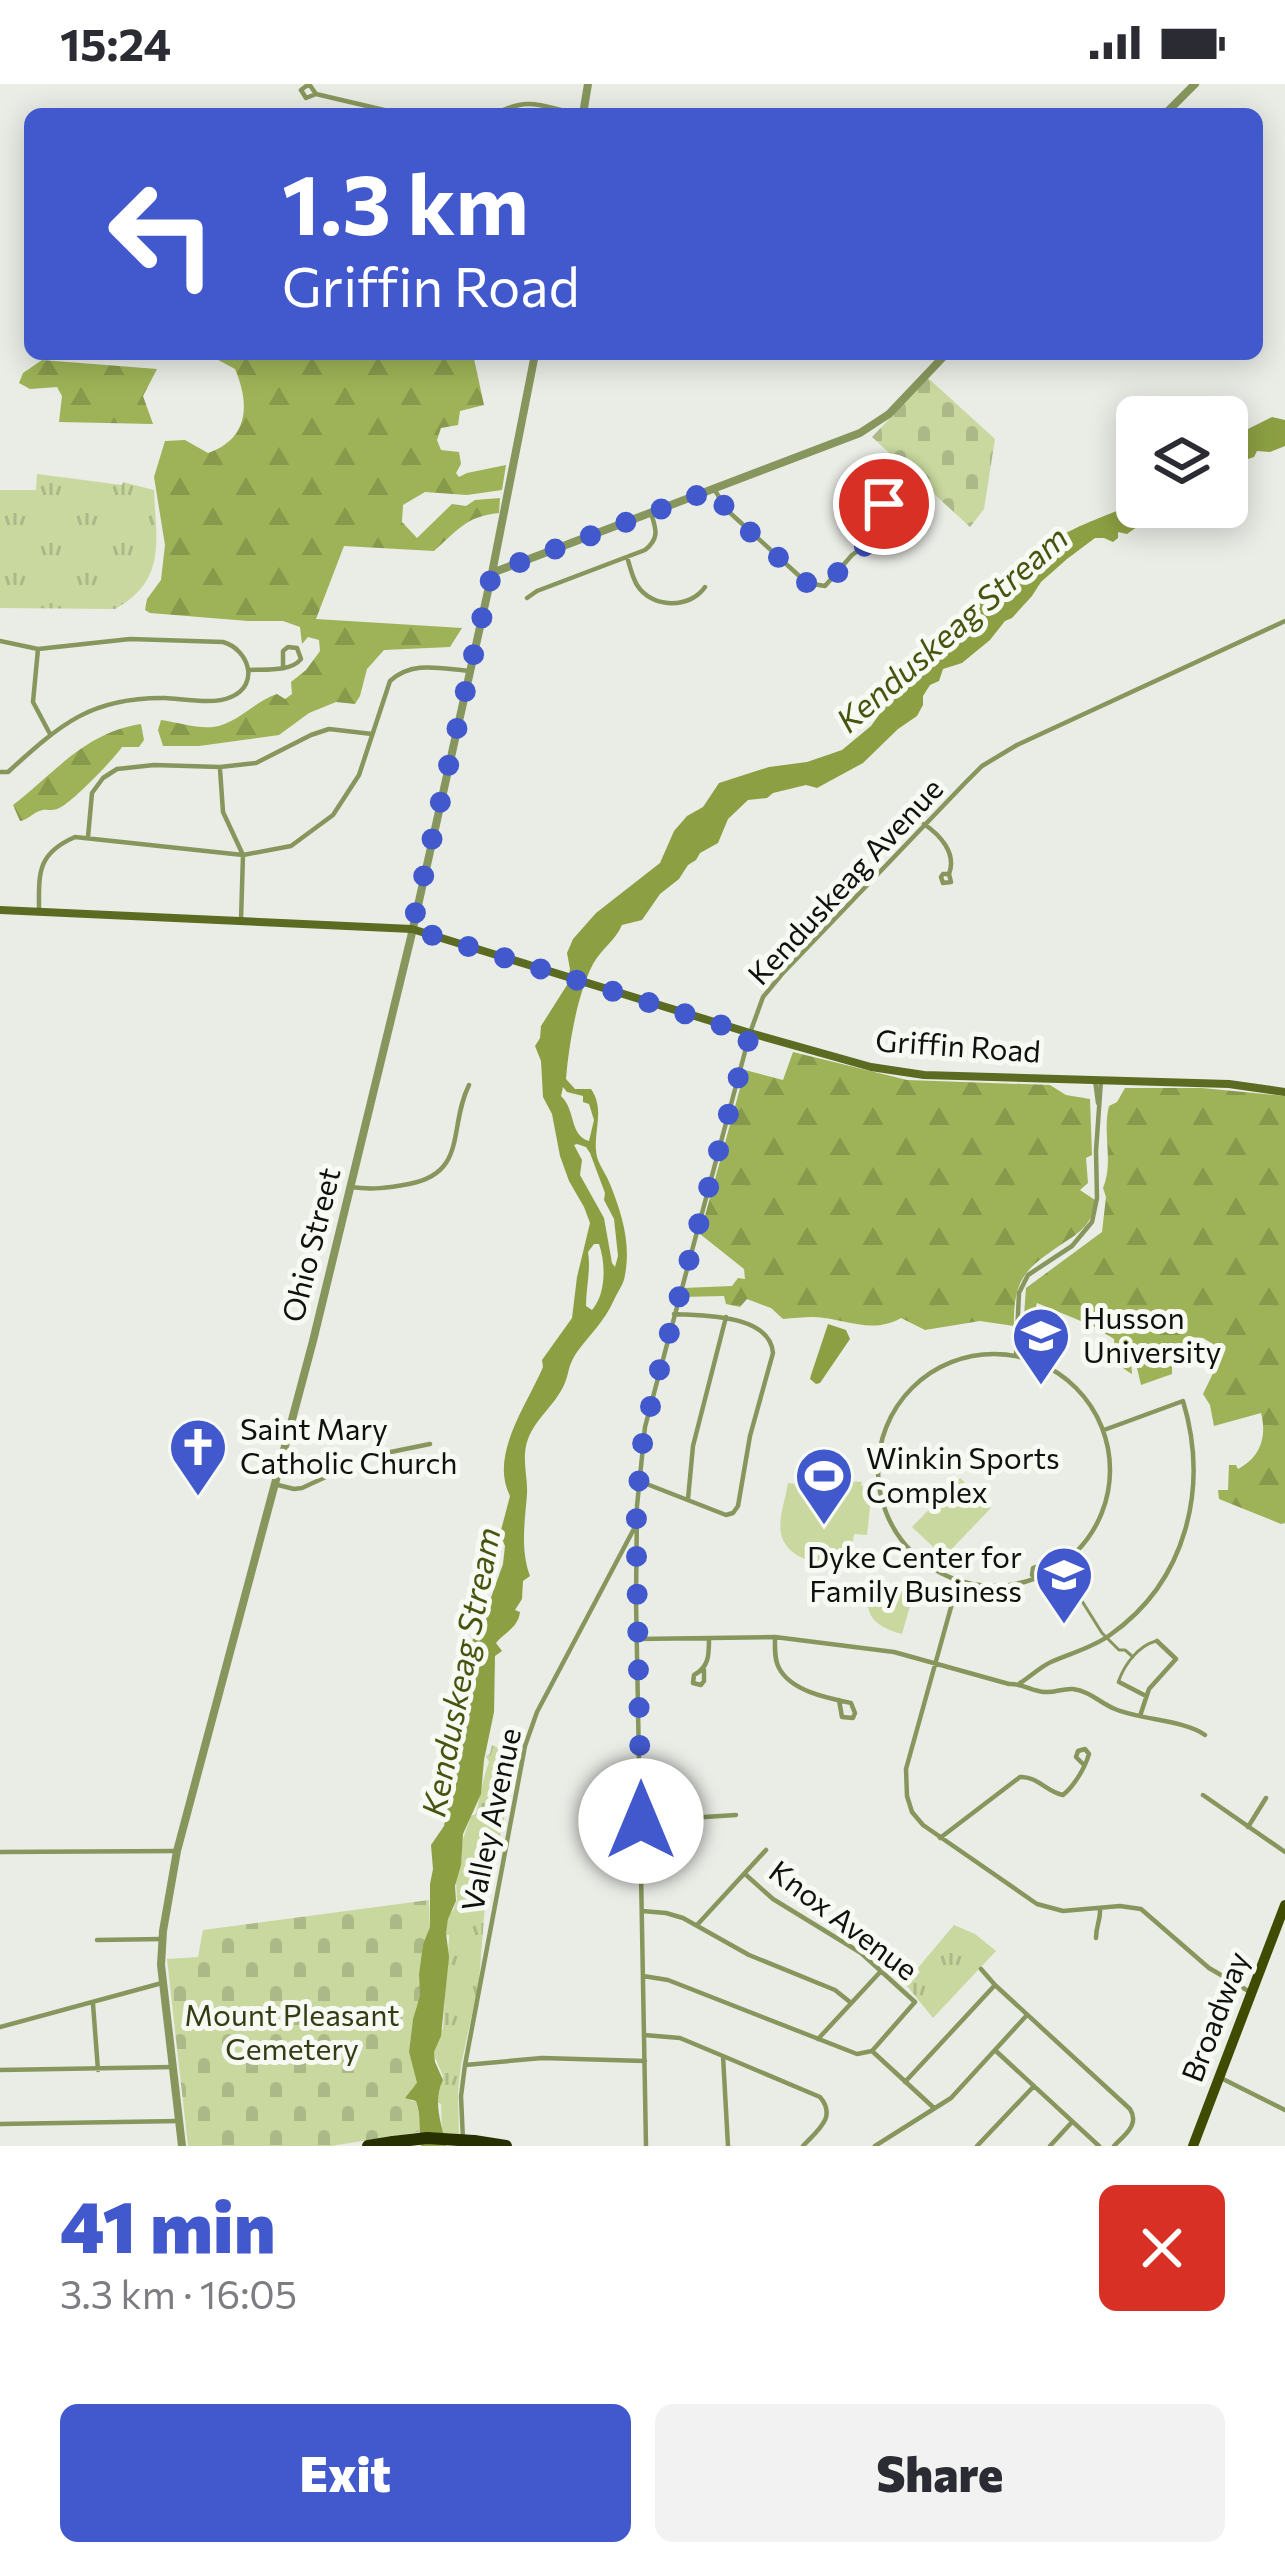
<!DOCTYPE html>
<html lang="en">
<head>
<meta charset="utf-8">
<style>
  :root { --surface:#fff; --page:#f2f2f3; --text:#2b2b33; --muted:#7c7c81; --accent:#4259cd }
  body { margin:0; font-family:Commissioner,sans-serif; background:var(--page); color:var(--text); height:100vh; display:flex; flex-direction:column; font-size:45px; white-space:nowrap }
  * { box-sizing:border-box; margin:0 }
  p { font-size:39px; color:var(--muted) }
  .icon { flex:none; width:66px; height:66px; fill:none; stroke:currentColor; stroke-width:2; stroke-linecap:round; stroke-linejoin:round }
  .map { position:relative; height:2062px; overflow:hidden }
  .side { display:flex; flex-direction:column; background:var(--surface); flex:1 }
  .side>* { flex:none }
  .hud { position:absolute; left:24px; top:24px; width:1239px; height:252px; border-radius:18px; box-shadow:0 6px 30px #0003; background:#4259cd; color:#fff; overflow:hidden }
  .tools { position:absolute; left:1116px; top:312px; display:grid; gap:24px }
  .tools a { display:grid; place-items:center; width:132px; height:132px; border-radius:18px; background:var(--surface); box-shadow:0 6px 30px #0003; font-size:60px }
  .pin { position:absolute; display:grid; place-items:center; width:102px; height:102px; color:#fff; margin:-51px; border:6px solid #fff; border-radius:50%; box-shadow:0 3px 12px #0007 }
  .me { position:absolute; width:132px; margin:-66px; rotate:0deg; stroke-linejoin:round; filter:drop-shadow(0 0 9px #0008) }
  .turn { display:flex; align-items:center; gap:42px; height:252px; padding:0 60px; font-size:54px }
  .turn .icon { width:156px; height:156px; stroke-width:2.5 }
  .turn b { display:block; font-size:84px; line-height:102px }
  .round { display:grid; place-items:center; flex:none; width:126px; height:126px; border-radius:18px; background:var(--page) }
  .summary { display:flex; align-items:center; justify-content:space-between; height:204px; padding:0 60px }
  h1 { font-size:72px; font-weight:800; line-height:90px; color:var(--accent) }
  .button { display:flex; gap:24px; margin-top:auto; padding:24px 60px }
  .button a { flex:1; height:138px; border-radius:18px; background:var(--accent); color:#fff; font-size:48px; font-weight:800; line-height:138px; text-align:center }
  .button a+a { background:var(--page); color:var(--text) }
  .status { display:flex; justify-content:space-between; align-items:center; height:84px; padding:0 60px; background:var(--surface); direction:ltr }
  .status svg { height:33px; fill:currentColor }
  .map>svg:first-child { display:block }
</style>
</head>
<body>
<div class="status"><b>15:24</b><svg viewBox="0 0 49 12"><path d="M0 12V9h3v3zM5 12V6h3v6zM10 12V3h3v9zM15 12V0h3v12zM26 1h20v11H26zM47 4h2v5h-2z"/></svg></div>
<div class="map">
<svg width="1285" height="2062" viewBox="0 0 1285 2062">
  <defs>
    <pattern id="forest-firs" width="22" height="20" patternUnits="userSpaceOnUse" patternTransform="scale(3)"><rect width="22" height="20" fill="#9eb357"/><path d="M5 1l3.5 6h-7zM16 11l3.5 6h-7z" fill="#87994b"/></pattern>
    <pattern id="cemetery-stones" width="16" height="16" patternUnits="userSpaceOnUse" patternTransform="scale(3)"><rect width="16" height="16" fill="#c8d89e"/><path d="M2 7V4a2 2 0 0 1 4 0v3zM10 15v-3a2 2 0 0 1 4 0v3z" fill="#abb887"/></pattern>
    <pattern id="park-tufts" width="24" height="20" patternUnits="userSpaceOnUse" patternTransform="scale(3)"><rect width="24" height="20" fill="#c8d89e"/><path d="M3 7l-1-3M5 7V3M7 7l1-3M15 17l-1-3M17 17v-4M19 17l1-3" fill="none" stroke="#abb887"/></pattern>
  </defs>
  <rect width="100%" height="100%" fill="#eaece6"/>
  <path fill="#c8d89e" d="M960,1394L991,1424L944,1473L912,1443Z
    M833,1396L862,1398L861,1401L868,1406L867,1413L871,1414L867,1451L854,1450L850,1479C826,1483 788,1478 781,1450C778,1434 786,1414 788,1399L829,1404Z
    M872,1495L912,1507L913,1511L902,1550C869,1541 862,1527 872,1495Z"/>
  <path fill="url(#forest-firs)" d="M207,270H473L484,321L460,327L458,341L441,344L437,356L441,366L459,368L461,380L456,389L459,393L467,389L506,381L502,406L467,411L425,408L403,421L402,438L417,454L452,420L466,422L475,416L500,414L499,429C466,432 457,447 434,467L344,462L316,535L462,544L450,563L384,566L367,585L360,612L355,620L336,618L309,629L279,651L199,662H163L158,646L161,636C176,638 198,645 213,643C237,640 255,617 277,610L285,615L292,610L291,598L306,586L320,567L319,556L308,553L302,560L300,543L283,537H248L150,529L145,526L147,515L161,496L165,461L154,393L165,357L185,356L208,369C249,355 250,320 235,285Z
    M42,276L157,285L143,312L153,340L59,338L62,312L57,303L30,305L19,299L23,289Z
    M141,640L144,656L139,663H122C114,675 69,722 57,725C47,728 47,723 37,728C31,731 27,736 20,737L13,721C56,688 84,649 141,640Z
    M793,968L907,996L1050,1001L1066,1011L1090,1015L1092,1071L1086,1074L1088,1099L1080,1106L1095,1116C1093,1122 1093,1129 1090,1135C1085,1144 1076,1151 1068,1156C1028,1183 1013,1191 1014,1242L980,1237L925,1246L901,1234C872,1251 844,1234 813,1233C803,1233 793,1234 783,1235L771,1224L747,1215L740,1223L726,1220L724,1212L681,1213L683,1204L732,1202L738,1194L745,1195L744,1185L700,1150L745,986L783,996Z
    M1125,1004H1202L1285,1012V1439L1281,1440L1219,1415L1218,1406H1228L1229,1381H1236L1238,1385C1261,1373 1267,1352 1261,1329L1214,1342L1210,1321L1203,1310L1220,1275L1218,1263L1203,1254L1189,1253L1172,1278V1290L1141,1301L1133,1267L1129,1266L1127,1261H1121L1125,1277L1131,1278L1132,1290C1116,1281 1115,1272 1114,1255L1093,1242L1037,1219L1028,1248L1023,1246L1026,1204L1102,1148L1106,1113L1103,1104C1114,1078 1102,1049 1109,1022L1117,1018Z"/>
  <path fill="url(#cemetery-stones)" d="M928,294L995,355L984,425L970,443L872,353Z
    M429,1816L430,1843L423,1860L419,1890L421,1912L413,1935L409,1968L417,1999L411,2017H416L421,2030L419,2048L331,2062H188L167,1875L198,1873L203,1846Z"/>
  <path fill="url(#park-tufts)" d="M37,390L122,401L123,398L154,406C156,456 167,497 115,525L0,524V406H36Z
    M492,1661L518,1672L485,1820L479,1898L461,1981L458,2009L459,2050L442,2049L441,2020L437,2018L438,2004L441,2002L443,1992L432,1966L443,1944L449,1854V1851H445L449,1829L453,1827L457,1816L456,1796L463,1755L471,1732L476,1730C480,1712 483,1694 489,1678L486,1672L490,1670Z
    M954,1841L975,1850L996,1867L933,1934L907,1902L920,1888L917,1885Z"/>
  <path fill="#8ca043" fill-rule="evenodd" d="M1272,333L1285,336V362L1270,368L1257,367L1254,373L1248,375L1245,372L1227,383V360L1232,353Z
    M1137,409V423H1165L1127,450L1118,448V454L1113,458L1104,454H1095L1067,475L1041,498L1032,512L1012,534L1005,537L990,556L962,579L943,585L939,597L930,601L923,612V621L917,632L898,645L863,679L817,704L806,701L773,709L767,714L748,716L728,735L718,759L700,769L696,776L688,781L679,795L660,810L642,836L622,841C616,856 601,865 593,880C577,911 569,960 566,995L575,1005H591C607,1028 590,1052 598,1076C601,1084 607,1092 610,1100C622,1130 631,1159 625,1191C624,1200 618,1207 614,1216C604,1238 591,1249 577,1268C567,1283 570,1288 564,1301C555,1321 536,1334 528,1355C521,1374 528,1392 527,1410C525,1437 520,1465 530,1492L523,1497L522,1515L515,1526L520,1528C518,1544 505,1548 496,1559L502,1567L495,1572L494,1628L484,1676L481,1710L463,1750L461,1781L455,1802L456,1817L448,1835L446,1849L449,1873L441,1952L434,1968L435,1978L443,1996C432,2018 442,2040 446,2062H421C418,2046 422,2033 416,2017L405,2014L417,1999L409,1968L413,1935L420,1912L419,1890L423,1860L430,1843V1800L433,1785L431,1761L444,1742L455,1685V1670L460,1659L462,1639L457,1620L461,1609L468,1607L470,1602L463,1597V1594L470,1591V1559L479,1547L503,1480L505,1462L500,1450L510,1412C489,1371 527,1321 543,1283L542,1276L572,1234L577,1193L590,1139L584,1123L569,1097L560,1072L552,1030L543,1013L541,977L535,962L540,954L541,942L567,901L570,885L567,869L573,855L596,829L660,779L674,747L687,732L703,723L719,699L769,683L807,678L842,666L871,642L922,571L966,545C966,523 991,509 1008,496C1021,494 1017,484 1023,475H1030C1062,446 1084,441 1121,425ZM563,1003L567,1008L583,1012V1018L589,1020L594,1036L589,1057C569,1051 576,1026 561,1012ZM577,1060L586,1063L590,1069L605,1109L604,1116L614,1135L618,1172L615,1183L612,1179L604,1134L580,1091L582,1076L574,1061ZM594,1160H599C606,1180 606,1210 592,1226L586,1222C586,1204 591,1186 588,1168Z
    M828,1240L846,1246L850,1255L820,1299L816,1300L810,1295L811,1291Z"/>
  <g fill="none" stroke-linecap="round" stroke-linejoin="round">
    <path stroke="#87965c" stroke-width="3" d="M1060,1482L1102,1549L1119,1566H1125L1133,1573
      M1119,1596C1125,1580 1138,1562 1156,1557"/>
    <path stroke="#87965c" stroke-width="4.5" d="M316,10L309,0L301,6L306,14L316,10L401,30
      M495,30C529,12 541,22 576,30
      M714,405L728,427L807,499L825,502L852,471L883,449L889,435V419L893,412L890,405H880L878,415L884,420L889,419
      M627,473C630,482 632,493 637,501C652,525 690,525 705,503
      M527,514L537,507L645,466C660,454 656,445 651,429
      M0,557L38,565L130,555L223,558C248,565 261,600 231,613C214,621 184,615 165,614C91,613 61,640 8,688H0
      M38,565L33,618L50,650
      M249,586C265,585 291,588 301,575L297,564L288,563L283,567V583
      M220,685L223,728L243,771L241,836
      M924,740C940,751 957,769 949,790H943L941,793L943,799L951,798L949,790
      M88,753L92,709L103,694L117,685L154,681L220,683L256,679L311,651L329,645L372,650
      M39,828C39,790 36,770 75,753L243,771L291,762L333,731L359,691L390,597C413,576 441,585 470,587
      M1095,996L1098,1019
      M351,1103C372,1106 388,1104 409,1100C468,1089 448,1043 469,1001
      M878 1386a116 116 0 1 1 232 0a116 116 0 1 1-232 0Z
      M1016,1272L1019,1209L1028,1191L1072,1162L1092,1138L1097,1114L1096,1067L1101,996
      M639,1397L726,1431L733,1429L738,1422L750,1352L773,1269C770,1230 703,1232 674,1230
      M274,1400L294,1405L302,1404L371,1372L430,1360
      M688,1415L693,1362L726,1233
      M1032,1491L1033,1484L1038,1482L1041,1486L1039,1491
      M958,1498L906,1685L907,1712L912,1728L923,1741L1037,1820L1063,1827L1120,1822L1141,1825L1209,1884L1250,1908
      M775,1553C775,1563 774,1575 779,1584C791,1607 827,1614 851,1619L855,1629L853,1634L842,1633L839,1616
      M638,1555L775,1553L894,1568L1009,1600C1022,1599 1031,1607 1045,1608C1055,1609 1063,1604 1073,1605C1090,1607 1100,1619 1115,1625C1141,1636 1184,1636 1205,1651
      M704,1586V1597L701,1601L693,1599L694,1591C709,1583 709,1571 709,1555
      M1119,1598L1146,1612
      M1020,1599C1030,1593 1040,1583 1051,1578C1071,1569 1092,1564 1110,1551C1187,1497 1209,1403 1183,1317L1104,1346
      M1140,1632L1149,1605L1176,1575L1157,1557
      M1203,1711L1285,1768
      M641,1737L736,1731
      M1248,1743L1266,1714
      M940,1754L1020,1693C1037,1692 1047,1708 1063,1711C1074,1702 1085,1684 1089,1670L1085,1665L1078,1667L1076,1673L1084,1681
      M0,1768L177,1767
      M642,1827L666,1829L683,1834L749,1871L835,1906L850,1918
      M697,1841L766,1766
      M1096,1854C1096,1841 1101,1836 1100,1824
      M97,1856L162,1855
      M981,1885L995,1901L1130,2025C1140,2041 1124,2051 1114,2062
      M643,1892L668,1896L857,1970L872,1967L915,1918L861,1869L773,1815L745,1790
      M93,1920L98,1986
      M0,1943L162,1899
      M644,1951L680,1954L723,1972
      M818,1955L882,1886
      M872,1967L934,2024
      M997,1968L1099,2062
      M465,1981L542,1974L645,1977
      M0,1986L173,1983
      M1219,1993L1285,2026
      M905,1998L995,1901
      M0,2040L179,2037
      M463,2056L461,2012L465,1981L525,1662L537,1628L636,1441
      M646,2062L636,1516L637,1422L645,1343L750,949L763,913L782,890L965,699L982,682L1017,661L1285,537
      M728,2062L723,1972L820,2013C837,2033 818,2046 803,2062
      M875,2062L951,2014L1027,1931
      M977,2062L1034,2002
      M1050,2062L1072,2038"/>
    <path stroke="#87965c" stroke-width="8" d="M583,30L588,0
      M1165,30L1195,0
      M492,489L860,349L889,330L946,270
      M182,2062L161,1881L163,1847L177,1767L313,1257L411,853L492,489L535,270"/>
    <path stroke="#5b6b22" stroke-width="8" d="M0,826L412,845L750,949L871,983L924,991L1229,1000L1285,1008"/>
    <path stroke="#3e4b00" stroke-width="10" d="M1193,2062L1285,1821"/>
    <path stroke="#273000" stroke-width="12" d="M474,2057L506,2062
      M368,2062L393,2058"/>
    <path stroke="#273000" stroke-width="12" d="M393,2058L427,2054L474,2057"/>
  </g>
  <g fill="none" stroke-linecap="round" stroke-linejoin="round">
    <path stroke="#4259cd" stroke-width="21" stroke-dasharray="0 37.8" d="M641,1737L636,1441L641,1367L654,1306L750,950L412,845L414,835L492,489L714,405L728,428L807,499L822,503L831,497L852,471L883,449L889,435V419L884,420"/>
  </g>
  <defs>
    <g id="university-pin" transform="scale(3)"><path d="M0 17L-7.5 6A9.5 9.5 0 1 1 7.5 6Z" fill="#4259cd" stroke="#f7f9f3"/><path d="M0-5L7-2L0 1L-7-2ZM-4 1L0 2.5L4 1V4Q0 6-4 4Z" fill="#fff"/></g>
    <g id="church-pin" transform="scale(3)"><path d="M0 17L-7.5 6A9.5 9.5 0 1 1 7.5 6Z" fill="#4259cd" stroke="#f7f9f3"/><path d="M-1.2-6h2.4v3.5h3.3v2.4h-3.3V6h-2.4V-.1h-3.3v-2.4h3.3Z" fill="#fff"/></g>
    <g id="stadium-pin" transform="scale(3)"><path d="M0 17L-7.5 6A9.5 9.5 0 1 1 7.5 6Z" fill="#4259cd" stroke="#f7f9f3"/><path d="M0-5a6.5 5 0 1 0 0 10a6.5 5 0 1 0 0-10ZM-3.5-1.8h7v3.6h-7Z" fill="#fff"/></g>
  </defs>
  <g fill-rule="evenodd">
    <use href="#university-pin" x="1041" y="1252"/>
    <use href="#church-pin" x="198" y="1363"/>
    <use href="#stadium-pin" x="824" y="1392"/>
    <use href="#university-pin" x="1064" y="1491"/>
  </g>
  <g text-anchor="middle" stroke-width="10" stroke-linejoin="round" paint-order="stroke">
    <g font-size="30" fill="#10110f" stroke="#f7f9f3">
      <text transform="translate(846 798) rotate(-47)" y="10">Kenduskeag Avenue</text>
      <text transform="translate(958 963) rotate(4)" y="10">Griffin Road</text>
      <text transform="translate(312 1161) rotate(-76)" y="10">Ohio Street</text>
      <text transform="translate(492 1736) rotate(-78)" y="10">Valley Avenue</text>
      <text transform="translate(843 1837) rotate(37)" y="10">Knox Avenue</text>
      <text transform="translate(1216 1933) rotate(-69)" y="10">Broadway</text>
    </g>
    <g font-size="30" fill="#10110f" stroke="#f7f9f3" text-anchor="start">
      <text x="1083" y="1245">Husson<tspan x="1083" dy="34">University</tspan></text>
      <text x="240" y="1356">Saint Mary<tspan x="240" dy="34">Catholic Church</tspan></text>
      <text x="866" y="1385">Winkin Sports<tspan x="866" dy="34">Complex</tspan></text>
      <text x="1022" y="1484" text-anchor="end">Dyke Center for<tspan x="1022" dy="34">Family Business</tspan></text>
    </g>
    <g font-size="30" fill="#343c15" stroke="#f7f9f3">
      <text x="292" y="1942">Mount Pleasant<tspan x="292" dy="34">Cemetery</tspan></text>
    </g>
    <g font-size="33" font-style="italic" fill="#475410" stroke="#f7f9f3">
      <text transform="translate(952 545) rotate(-41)" y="12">Kenduskeag Stream</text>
      <text transform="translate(461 1588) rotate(-79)" y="12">Kenduskeag Stream</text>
    </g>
  </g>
</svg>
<div class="tools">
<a><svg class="icon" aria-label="layers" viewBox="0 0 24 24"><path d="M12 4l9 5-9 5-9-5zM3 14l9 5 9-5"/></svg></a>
</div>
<div class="pin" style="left:884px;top:420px;background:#d93025"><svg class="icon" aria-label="arrive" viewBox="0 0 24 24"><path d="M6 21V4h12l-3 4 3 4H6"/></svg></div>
<svg class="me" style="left:641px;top:1737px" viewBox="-20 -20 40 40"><circle r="19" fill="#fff"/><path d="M0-13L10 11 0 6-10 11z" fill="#4259cd"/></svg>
<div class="hud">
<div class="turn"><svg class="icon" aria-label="left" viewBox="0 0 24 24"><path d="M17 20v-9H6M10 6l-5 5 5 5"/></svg><div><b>1.3 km</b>Griffin Road</div></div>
</div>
</div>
<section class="side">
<div class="summary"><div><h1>41 min</h1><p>3.3 km · 16:05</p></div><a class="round" style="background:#d93025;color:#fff"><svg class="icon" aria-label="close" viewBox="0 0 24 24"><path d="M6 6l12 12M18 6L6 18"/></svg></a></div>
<div class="button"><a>Exit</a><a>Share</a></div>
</section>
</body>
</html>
